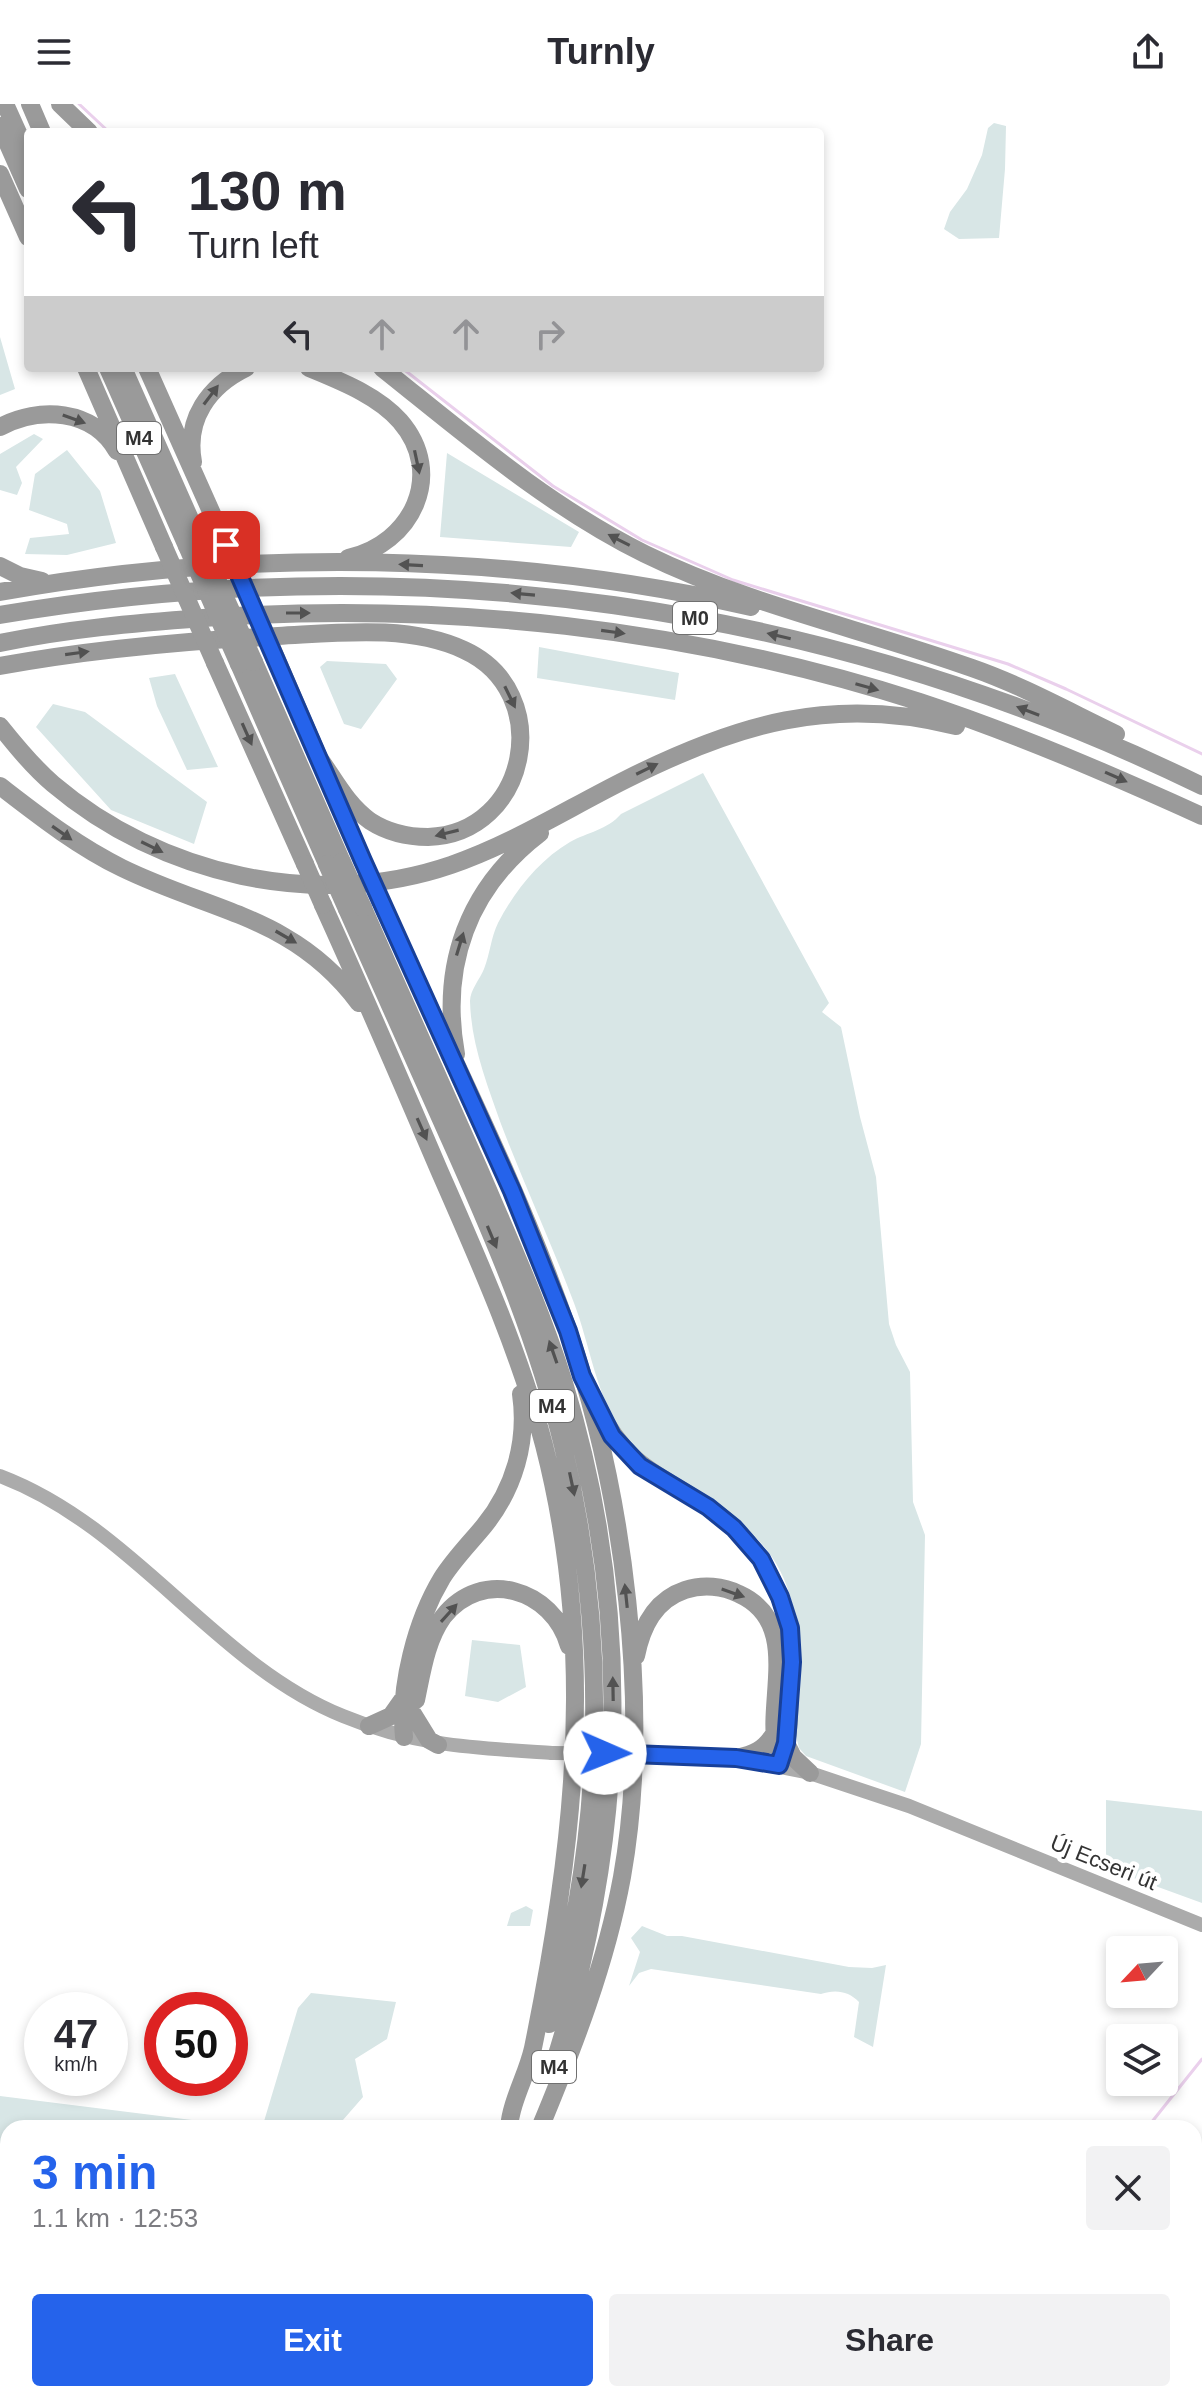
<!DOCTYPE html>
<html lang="en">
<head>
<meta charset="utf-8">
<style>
  :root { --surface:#fff; --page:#f2f2f3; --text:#2b2b33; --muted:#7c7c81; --accent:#2563eb }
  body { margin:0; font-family:Helvetica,sans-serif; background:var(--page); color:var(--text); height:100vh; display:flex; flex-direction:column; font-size:30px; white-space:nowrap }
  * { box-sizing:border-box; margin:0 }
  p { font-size:26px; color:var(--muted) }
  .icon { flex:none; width:44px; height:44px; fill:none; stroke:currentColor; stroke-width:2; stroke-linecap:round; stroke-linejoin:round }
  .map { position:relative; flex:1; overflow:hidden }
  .drawer { position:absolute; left:0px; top:2016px; width:1202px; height:282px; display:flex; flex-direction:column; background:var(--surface); border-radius:24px 24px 0 0; box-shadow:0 4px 12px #0003 }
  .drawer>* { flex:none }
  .hud { position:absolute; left:24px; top:24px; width:800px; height:244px; border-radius:8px; box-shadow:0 4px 12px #0003; background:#fff; color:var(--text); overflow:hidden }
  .needle { width:52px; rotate:244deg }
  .controls { position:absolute; left:1106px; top:1832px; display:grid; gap:16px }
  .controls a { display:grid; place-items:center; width:72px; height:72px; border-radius:8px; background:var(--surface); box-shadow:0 4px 12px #0003; font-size:40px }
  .speed { position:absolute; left:24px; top:1888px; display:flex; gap:16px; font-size:40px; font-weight:700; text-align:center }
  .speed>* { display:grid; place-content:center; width:104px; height:104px; border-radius:50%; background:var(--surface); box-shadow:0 4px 12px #0003; line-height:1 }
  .speed small { font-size:20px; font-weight:400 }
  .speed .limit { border:12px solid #d22; background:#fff; color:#111 }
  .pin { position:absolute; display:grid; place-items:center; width:68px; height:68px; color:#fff; margin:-34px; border-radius:16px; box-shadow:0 4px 12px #0006 }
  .me { position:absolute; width:88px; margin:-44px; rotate:91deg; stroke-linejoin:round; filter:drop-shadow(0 0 6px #0008) }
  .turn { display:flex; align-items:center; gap:28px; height:168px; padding:0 32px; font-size:36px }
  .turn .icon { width:104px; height:104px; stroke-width:2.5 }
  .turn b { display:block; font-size:56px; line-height:68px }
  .lanes { display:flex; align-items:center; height:76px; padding:0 32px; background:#0003; justify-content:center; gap:40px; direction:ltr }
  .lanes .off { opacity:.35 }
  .round { display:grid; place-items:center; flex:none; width:84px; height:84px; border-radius:8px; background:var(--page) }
  .headline { display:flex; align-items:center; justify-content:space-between; height:136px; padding:0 32px }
  h1 { font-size:48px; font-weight:700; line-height:60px; color:var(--accent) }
  .button { display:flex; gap:16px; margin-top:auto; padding:16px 32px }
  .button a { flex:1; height:92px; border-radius:8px; background:var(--accent); color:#fff; font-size:32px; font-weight:700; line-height:92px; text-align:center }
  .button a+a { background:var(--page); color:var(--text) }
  header { display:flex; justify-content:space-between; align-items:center; height:104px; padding:0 32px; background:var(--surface); font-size:36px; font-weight:700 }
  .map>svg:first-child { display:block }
</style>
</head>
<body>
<header><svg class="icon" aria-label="menu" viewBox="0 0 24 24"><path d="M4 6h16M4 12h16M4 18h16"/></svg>Turnly<svg class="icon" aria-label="share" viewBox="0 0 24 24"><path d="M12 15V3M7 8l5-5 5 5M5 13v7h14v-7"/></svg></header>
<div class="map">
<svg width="1202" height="2297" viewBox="0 0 1202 2297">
  <rect width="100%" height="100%" fill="#fff"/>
  <path fill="#d8e6e6" d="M994,19L1006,22L1005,65L999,134L959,135L944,125L950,108L967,85L982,51L988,24Z
    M0,233L15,285L0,291Z
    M34,330L43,335L16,363L22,379L17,391L0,386V350Z
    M67,346L100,387L116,439L67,451L25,450L30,434L69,430L67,420L29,406L35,370Z
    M447,349L579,428L571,443L440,433Z
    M539,543L679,569L675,596L537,574Z
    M327,557L386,560L397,575L361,625L344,620L320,563Z
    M175,570L218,663L187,666L157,602L149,574Z
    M53,600L85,608L207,698L194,740L111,706L36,623Z
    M703,669L829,899L822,908L841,923L860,1013L876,1073L889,1220L896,1241L910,1268L913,1398L925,1431L921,1640L905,1688L806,1652L799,1644L796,1632C800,1554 810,1475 741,1420C729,1410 715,1401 702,1392C674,1373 642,1356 622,1328C596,1291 590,1241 574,1199C551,1138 524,1080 501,1020C487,980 471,940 470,897C470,886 480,875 484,865C490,850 491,833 498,819C514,788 539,756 570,738C588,728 607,726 621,710Z
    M472,1536L520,1541L526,1583L498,1598L465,1592Z
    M1106,1696L1202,1707V1799L1106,1764Z
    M526,1802L533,1806L530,1822H507L511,1809Z
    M642,1822L667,1832H682L849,1863L872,1864L886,1861L873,1943L854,1933L859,1898C849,1887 835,1885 821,1890L651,1865L639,1869L629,1882L640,1848L631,1834Z
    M311,1889L396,1898L387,1935L355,1955L363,1993L336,2024H262L298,1904Z
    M0,1992L257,2024H8V2169L0,2168Z"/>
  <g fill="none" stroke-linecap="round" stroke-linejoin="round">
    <path stroke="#ead0ec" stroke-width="3" d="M79,0L109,28
      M402,264L553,382L642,436L733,476L1008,560L1066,585L1202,650
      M1147,2024L1202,1955
      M1009,2297L1014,2290"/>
    <path stroke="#ababab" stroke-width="14" d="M0,1372C135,1423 214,1560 343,1612C415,1642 475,1644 552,1649
      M658,1650L736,1654L810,1669L909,1702L1202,1821"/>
    <path stroke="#9a9a9a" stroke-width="18" d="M5,0L28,51
      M30,0L42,28
      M60,0L89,28
      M0,22L28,85
      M0,70L28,133
      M86,264L164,443
      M108,264L187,442
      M123,264L202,442
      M147,264L226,441
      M309,264C340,277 377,291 400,317C446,370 412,440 348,454
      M382,264C466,331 548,402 645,450C749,501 863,525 972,564C1021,581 1068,607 1116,630
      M0,323C39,302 93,305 117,347
      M193,358C185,315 209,282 246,264
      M0,462L20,472L42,477
      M0,488C244,444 508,448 751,503
      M0,511C413,441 825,498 1202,682
      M268,535L322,661
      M0,539C67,525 135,519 203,514C444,497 690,524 920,598C1017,630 1109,670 1202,712
      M254,558L342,758
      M215,559L305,760
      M239,560L327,760
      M0,562C92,545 184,537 278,532C337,529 408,520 464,546C556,588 529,730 428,733C407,733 387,728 370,717C346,700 334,674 317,651
      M0,622C16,642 33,663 53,680C160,771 317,807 451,761C512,740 567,705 625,676C736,620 832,591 956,622
      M0,682C39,712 77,742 122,764C212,808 294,812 359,899
      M332,685L363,757
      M382,800C445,941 518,1080 568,1226C624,1388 652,1604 622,1773C606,1860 574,1942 540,2024
      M323,801C363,889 401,977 439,1066C478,1155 519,1246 544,1341C572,1450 580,1566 572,1678C566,1768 551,1856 533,1944C527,1971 511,1997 509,2024
      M363,804C401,891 440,977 479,1065C509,1135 541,1205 564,1279C634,1508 626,1733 554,1960
      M347,805C380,880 414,955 448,1031C493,1131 537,1234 563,1342C609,1534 604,1730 549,1920
      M456,950C440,861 468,784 540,729
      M597,1303C629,1365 655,1367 708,1403C768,1444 795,1505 790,1576C789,1603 791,1636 779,1661
      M636,1552C642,1522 655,1496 685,1486C703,1480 723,1482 739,1490C801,1518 767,1593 776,1642
      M416,1596C422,1568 426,1537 443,1513C482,1463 553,1485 569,1542
      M413,1610L429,1636L438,1641
      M369,1622L391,1612L403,1595
      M404,1633C399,1583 416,1517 442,1474C454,1455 470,1439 484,1422C514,1385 528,1338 521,1290
      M786,1639L793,1653L810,1669
      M736,1654C754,1650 764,1646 774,1630
      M407,2297L410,2290
      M423,2297L426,2290"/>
    <path stroke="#ababab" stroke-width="14" d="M552,1649L658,1650"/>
    <path stroke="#9a9a9a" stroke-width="18" d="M226,441L268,535
      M187,442L239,560
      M202,442L254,558
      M164,443L215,559
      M363,757L382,800
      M342,758L363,804
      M305,760L323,801
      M327,760L347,805"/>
  </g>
  <defs><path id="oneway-solid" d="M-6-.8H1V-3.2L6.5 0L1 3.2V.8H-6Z" transform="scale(2)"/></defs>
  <g fill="#525252">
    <use href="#oneway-solid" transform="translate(211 291) rotate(-53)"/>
    <use href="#oneway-solid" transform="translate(74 315) rotate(20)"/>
    <use href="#oneway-solid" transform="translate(417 358) rotate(78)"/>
    <use href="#oneway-solid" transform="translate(619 436) rotate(-153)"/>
    <use href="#oneway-solid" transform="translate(411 461) rotate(-177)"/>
    <use href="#oneway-solid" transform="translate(523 490) rotate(-175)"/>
    <use href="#oneway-solid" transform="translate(298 509)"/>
    <use href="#oneway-solid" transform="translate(613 528) rotate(8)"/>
    <use href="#oneway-solid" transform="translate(779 532) rotate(-167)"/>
    <use href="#oneway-solid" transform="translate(77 549) rotate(-8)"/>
    <use href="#oneway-solid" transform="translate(867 583) rotate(16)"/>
    <use href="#oneway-solid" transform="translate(510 593) rotate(64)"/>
    <use href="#oneway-solid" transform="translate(1028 607) rotate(-159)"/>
    <use href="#oneway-solid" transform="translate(247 630) rotate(66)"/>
    <use href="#oneway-solid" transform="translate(647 665) rotate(-26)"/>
    <use href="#oneway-solid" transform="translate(1116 673) rotate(24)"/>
    <use href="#oneway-solid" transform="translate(62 729) rotate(35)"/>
    <use href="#oneway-solid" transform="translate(447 729) rotate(166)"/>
    <use href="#oneway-solid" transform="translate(152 743) rotate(26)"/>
    <use href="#oneway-solid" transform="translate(286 833) rotate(30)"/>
    <use href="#oneway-solid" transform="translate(460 840) rotate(-73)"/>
    <use href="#oneway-solid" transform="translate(422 1025) rotate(66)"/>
    <use href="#oneway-solid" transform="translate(492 1133) rotate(67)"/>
    <use href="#oneway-solid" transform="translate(553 1248) rotate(-109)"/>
    <use href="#oneway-solid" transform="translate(572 1380) rotate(78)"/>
    <use href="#oneway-solid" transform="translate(733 1489) rotate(19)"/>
    <use href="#oneway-solid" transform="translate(626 1492) rotate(-96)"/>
    <use href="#oneway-solid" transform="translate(449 1509) rotate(-48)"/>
    <use href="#oneway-solid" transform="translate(613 1585) rotate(-91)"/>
    <use href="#oneway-solid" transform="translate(583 1772) rotate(99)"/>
  </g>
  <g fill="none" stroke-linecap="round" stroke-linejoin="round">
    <g stroke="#184099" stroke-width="20">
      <path id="route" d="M226,441L363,757L512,1087L568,1227L582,1272L612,1332L640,1362L708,1403L734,1424L761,1455L780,1493L790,1524L792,1558L786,1639L779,1661L736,1654L605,1649"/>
    </g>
    <use href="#route" stroke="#2563eb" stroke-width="14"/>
  </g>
  <g text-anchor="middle" stroke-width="8" stroke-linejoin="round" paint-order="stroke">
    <g fill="#fff" stroke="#707070" stroke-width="2">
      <rect x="117" y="318" width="44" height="32" rx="6"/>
      <rect x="673" y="498" width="44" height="32" rx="6"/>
      <rect x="530" y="1286" width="44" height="32" rx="6"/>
      <rect x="532" y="1947" width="44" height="32" rx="6"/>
    </g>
    <g font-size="20" font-weight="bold" fill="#333">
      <text x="139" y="341">M4</text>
      <text x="695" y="521">M0</text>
      <text x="552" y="1309">M4</text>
      <text x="554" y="1970">M4</text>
    </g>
    <g font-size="22" fill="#333" stroke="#fff">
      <text transform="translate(1104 1758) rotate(22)" y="8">Új Ecseri út</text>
    </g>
  </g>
</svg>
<div class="controls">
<a><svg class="needle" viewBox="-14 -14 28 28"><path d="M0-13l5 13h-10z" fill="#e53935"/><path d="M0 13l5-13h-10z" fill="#7c7c81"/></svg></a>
<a><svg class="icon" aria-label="layers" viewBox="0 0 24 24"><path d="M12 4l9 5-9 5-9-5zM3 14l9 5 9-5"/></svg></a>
</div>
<div class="speed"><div>47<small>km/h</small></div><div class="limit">50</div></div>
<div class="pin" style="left:226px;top:441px;background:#d93025"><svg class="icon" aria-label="arrive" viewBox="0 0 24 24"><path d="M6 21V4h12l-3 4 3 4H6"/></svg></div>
<svg class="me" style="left:605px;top:1649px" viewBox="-20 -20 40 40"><circle r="19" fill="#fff"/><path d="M0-13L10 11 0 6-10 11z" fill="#2563eb"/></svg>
<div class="hud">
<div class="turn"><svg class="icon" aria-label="left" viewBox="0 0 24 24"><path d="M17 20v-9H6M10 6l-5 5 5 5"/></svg><div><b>130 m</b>Turn left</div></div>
<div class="lanes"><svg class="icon" aria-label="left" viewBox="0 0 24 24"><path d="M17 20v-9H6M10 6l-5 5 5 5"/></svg><svg class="icon off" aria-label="ahead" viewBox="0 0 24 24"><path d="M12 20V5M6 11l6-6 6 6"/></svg><svg class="icon off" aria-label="ahead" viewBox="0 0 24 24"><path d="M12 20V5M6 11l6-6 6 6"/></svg><svg class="icon off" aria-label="right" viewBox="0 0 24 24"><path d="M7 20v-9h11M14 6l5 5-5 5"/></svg></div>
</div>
<section class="drawer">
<div class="headline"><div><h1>3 min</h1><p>1.1 km · 12:53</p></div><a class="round"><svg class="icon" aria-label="close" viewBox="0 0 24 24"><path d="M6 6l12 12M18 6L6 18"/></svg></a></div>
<div class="button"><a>Exit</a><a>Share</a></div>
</section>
</div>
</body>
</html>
